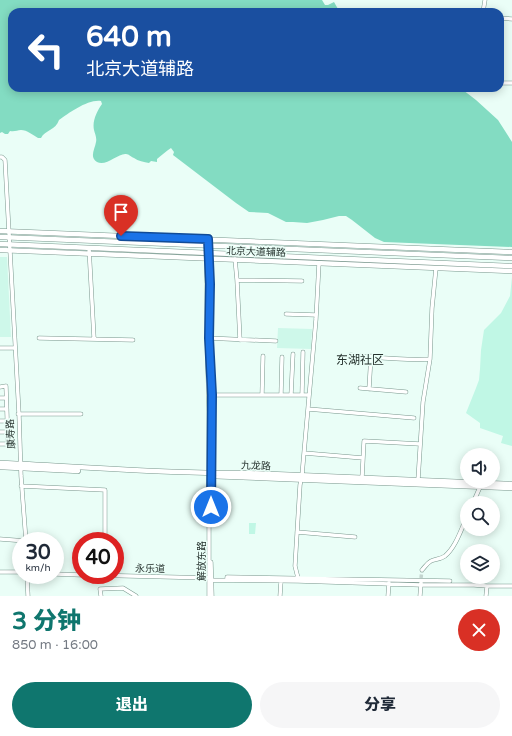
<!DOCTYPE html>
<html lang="zh">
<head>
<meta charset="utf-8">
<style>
  :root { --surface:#fff; --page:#f6f6f7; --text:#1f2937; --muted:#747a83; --accent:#0f766e }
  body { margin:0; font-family:"Varela Round","Noto Sans SC",sans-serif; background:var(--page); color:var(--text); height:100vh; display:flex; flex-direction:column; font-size:15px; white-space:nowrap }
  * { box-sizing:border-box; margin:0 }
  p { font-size:13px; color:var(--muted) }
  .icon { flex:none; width:22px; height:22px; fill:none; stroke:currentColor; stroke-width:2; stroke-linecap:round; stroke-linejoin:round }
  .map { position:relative; height:596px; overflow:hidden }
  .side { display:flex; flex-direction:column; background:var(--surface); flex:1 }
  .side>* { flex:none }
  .banner { position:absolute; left:8px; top:8px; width:496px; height:84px; border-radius:12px; box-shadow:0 2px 10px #0003; background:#1a4fa0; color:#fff; overflow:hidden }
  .controls { position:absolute; left:460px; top:448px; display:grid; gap:8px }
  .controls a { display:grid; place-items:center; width:40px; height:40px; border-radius:50%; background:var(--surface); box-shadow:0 2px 10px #0003; font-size:20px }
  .speed { position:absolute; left:12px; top:532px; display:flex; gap:8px; font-size:20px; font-weight:700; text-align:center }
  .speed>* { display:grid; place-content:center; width:52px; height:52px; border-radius:50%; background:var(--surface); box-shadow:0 2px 10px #0003; line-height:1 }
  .speed small { font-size:10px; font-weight:400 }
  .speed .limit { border:6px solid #d22; background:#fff; color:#111 }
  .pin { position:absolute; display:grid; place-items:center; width:34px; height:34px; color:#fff; margin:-41px -17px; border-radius:50% 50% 50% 0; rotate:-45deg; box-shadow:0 0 4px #0007 }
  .pin .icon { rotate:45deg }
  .me { position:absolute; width:44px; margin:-22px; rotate:0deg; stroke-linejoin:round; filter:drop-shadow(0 0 3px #0008) }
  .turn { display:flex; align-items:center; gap:14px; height:84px; padding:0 12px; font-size:18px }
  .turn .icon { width:52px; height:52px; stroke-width:2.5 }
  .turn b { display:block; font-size:28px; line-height:34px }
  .round { display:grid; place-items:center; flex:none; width:42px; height:42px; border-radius:21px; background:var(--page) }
  .summary { display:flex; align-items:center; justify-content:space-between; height:68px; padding:0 12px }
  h1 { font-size:24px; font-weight:800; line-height:30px; color:var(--accent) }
  .primary-button { display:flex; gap:8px; margin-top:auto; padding:8px 12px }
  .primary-button a { flex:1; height:46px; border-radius:24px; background:var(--accent); color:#fff; font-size:16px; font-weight:800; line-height:46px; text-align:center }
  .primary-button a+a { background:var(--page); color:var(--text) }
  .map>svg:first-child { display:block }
</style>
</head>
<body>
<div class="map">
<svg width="512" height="596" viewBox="0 0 512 596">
  <rect width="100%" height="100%" fill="#eafef7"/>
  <path fill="#cef8ea" d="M0,257H7L11,337H0Z
    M278,328L312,329L311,349L277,348Z"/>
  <path fill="#c0f7e5" d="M512,277V446L501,443L503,436L480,428V423L466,413L476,388L479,380L480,369L481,350L484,330L501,313L510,296Z
    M249,523H256L255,534H249Z"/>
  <path fill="#83dcc2" d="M0,0H322L325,5H328L334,2L338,9L335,12H12V88H458L463,90L476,100L498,120L512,142V247L384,242L375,238L352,220L346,216H339L323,220L307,223L293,222H286L268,213L249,212L236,203L173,155L174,152L171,148C166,151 162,155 157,159V162L151,161L149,163C144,162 138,161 134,158C131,157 129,154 126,154C118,153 106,167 97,162C89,157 95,149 96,142C97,138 95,134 94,130C92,121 97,111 102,104L101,101C88,99 69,113 59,120C56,130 45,130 41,138H38C33,135 27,130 21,130C17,130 15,132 10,131L8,134H5L2,132L0,133Z"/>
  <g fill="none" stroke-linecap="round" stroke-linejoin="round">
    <path stroke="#c3d5cf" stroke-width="3.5" stroke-dasharray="3.5 2" stroke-linecap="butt" d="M10,444H15
      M421,578L422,570"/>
    <g stroke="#79978d" stroke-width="4.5">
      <path id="minor" d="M483,12L485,0
        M500,18L512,19
        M500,83H512
        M0,157H2L5,160L19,414L21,476L26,541
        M206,239L207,284V338L209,412V596
        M89,248L94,338
        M235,259L237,280L240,340
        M237,280L302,281
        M209,312L210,286
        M286,314L316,315
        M39,338L133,340
        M207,338L276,341
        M0,348H15
        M350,355C377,357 404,361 430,359
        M0,387L6,386L8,444
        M360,388L406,392
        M369,389L371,356
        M209,395H309
        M262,395L263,356
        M281,395L282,357
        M291,395L293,354
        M302,395L303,352
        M0,398H6
        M0,409H7
        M308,409L414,418
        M18,414H81
        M0,421H7
        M0,432H8
        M0,444H9
        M304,453L363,458
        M302,475L316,319L319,263
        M362,478L364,441L420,444
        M418,480L423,402L430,359L432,308L436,268
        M21,486L105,490V541
        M473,503L480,487
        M297,532L355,537
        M0,539L26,541
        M211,562L212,596
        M422,570C425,567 427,563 431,561C436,559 441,559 445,556C456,547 461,529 467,517
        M0,572H21
        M55,574L81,575
        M27,575L28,596
        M89,575L210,578
        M298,578L295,566L300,485L301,480
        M211,580L298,581L421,585H474L487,586H512
        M227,580V577L450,581
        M101,596L100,589L123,588L136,596
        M280,596L281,581
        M388,596L389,583
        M420,596L421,583
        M486,596L487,586"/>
    </g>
    <g stroke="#79978d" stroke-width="5.5">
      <path id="major" d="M0,231L512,252
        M0,237L512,258
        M0,244L512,266
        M0,250L512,271
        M0,463C81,466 163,474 245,473L512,484
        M0,467L78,471
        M210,476L512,488"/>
    </g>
    <use href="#minor" stroke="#fff" stroke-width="3.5"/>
    <use href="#major" stroke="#fff" stroke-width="4.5"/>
  </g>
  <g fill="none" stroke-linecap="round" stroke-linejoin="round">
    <g stroke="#114b97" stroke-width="10">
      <path id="route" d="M121,236L208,239L210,284L209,338L212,395L211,507"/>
    </g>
    <use href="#route" stroke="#1a73e8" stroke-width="7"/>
  </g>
  <g text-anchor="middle" stroke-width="3" stroke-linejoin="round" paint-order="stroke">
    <g font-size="10" fill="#26322e" stroke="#eafef7">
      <text transform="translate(256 251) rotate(2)" y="4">北京大道辅路</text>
      <text transform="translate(10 434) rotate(-93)" y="4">康寿路</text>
      <text transform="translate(256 465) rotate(2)" y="4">九龙路</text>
      <text transform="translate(201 561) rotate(-90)" y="4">解放东路</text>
      <text transform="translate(150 568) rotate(1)" y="4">永乐道</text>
    </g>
    <g font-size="12" fill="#26322e" stroke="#eafef7">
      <text x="360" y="364">东湖社区</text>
    </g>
  </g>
</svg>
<div class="controls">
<a><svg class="icon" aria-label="sound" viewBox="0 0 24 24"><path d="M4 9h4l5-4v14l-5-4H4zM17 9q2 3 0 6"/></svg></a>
<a><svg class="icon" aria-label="search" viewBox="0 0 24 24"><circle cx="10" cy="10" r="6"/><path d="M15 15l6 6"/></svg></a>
<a><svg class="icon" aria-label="layers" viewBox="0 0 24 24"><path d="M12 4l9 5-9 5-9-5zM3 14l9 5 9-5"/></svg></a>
</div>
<div class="speed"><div>30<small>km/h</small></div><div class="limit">40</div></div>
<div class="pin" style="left:121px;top:236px;background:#d93025"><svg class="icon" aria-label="arrive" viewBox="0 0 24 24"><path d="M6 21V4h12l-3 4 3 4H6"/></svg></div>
<svg class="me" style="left:211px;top:507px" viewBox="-20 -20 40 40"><circle r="17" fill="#1a73e8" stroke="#fff" stroke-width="3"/><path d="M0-11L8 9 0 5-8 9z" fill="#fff"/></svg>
<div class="banner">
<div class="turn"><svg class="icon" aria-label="left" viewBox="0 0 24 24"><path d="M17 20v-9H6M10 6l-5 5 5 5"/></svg><div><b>640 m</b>北京大道辅路</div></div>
</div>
</div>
<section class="side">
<div class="summary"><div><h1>3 分钟</h1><p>850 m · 16:00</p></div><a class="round" style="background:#d93025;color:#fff"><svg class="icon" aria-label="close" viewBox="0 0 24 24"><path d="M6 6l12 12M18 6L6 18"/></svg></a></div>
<div class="primary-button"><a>退出</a><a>分享</a></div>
</section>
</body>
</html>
